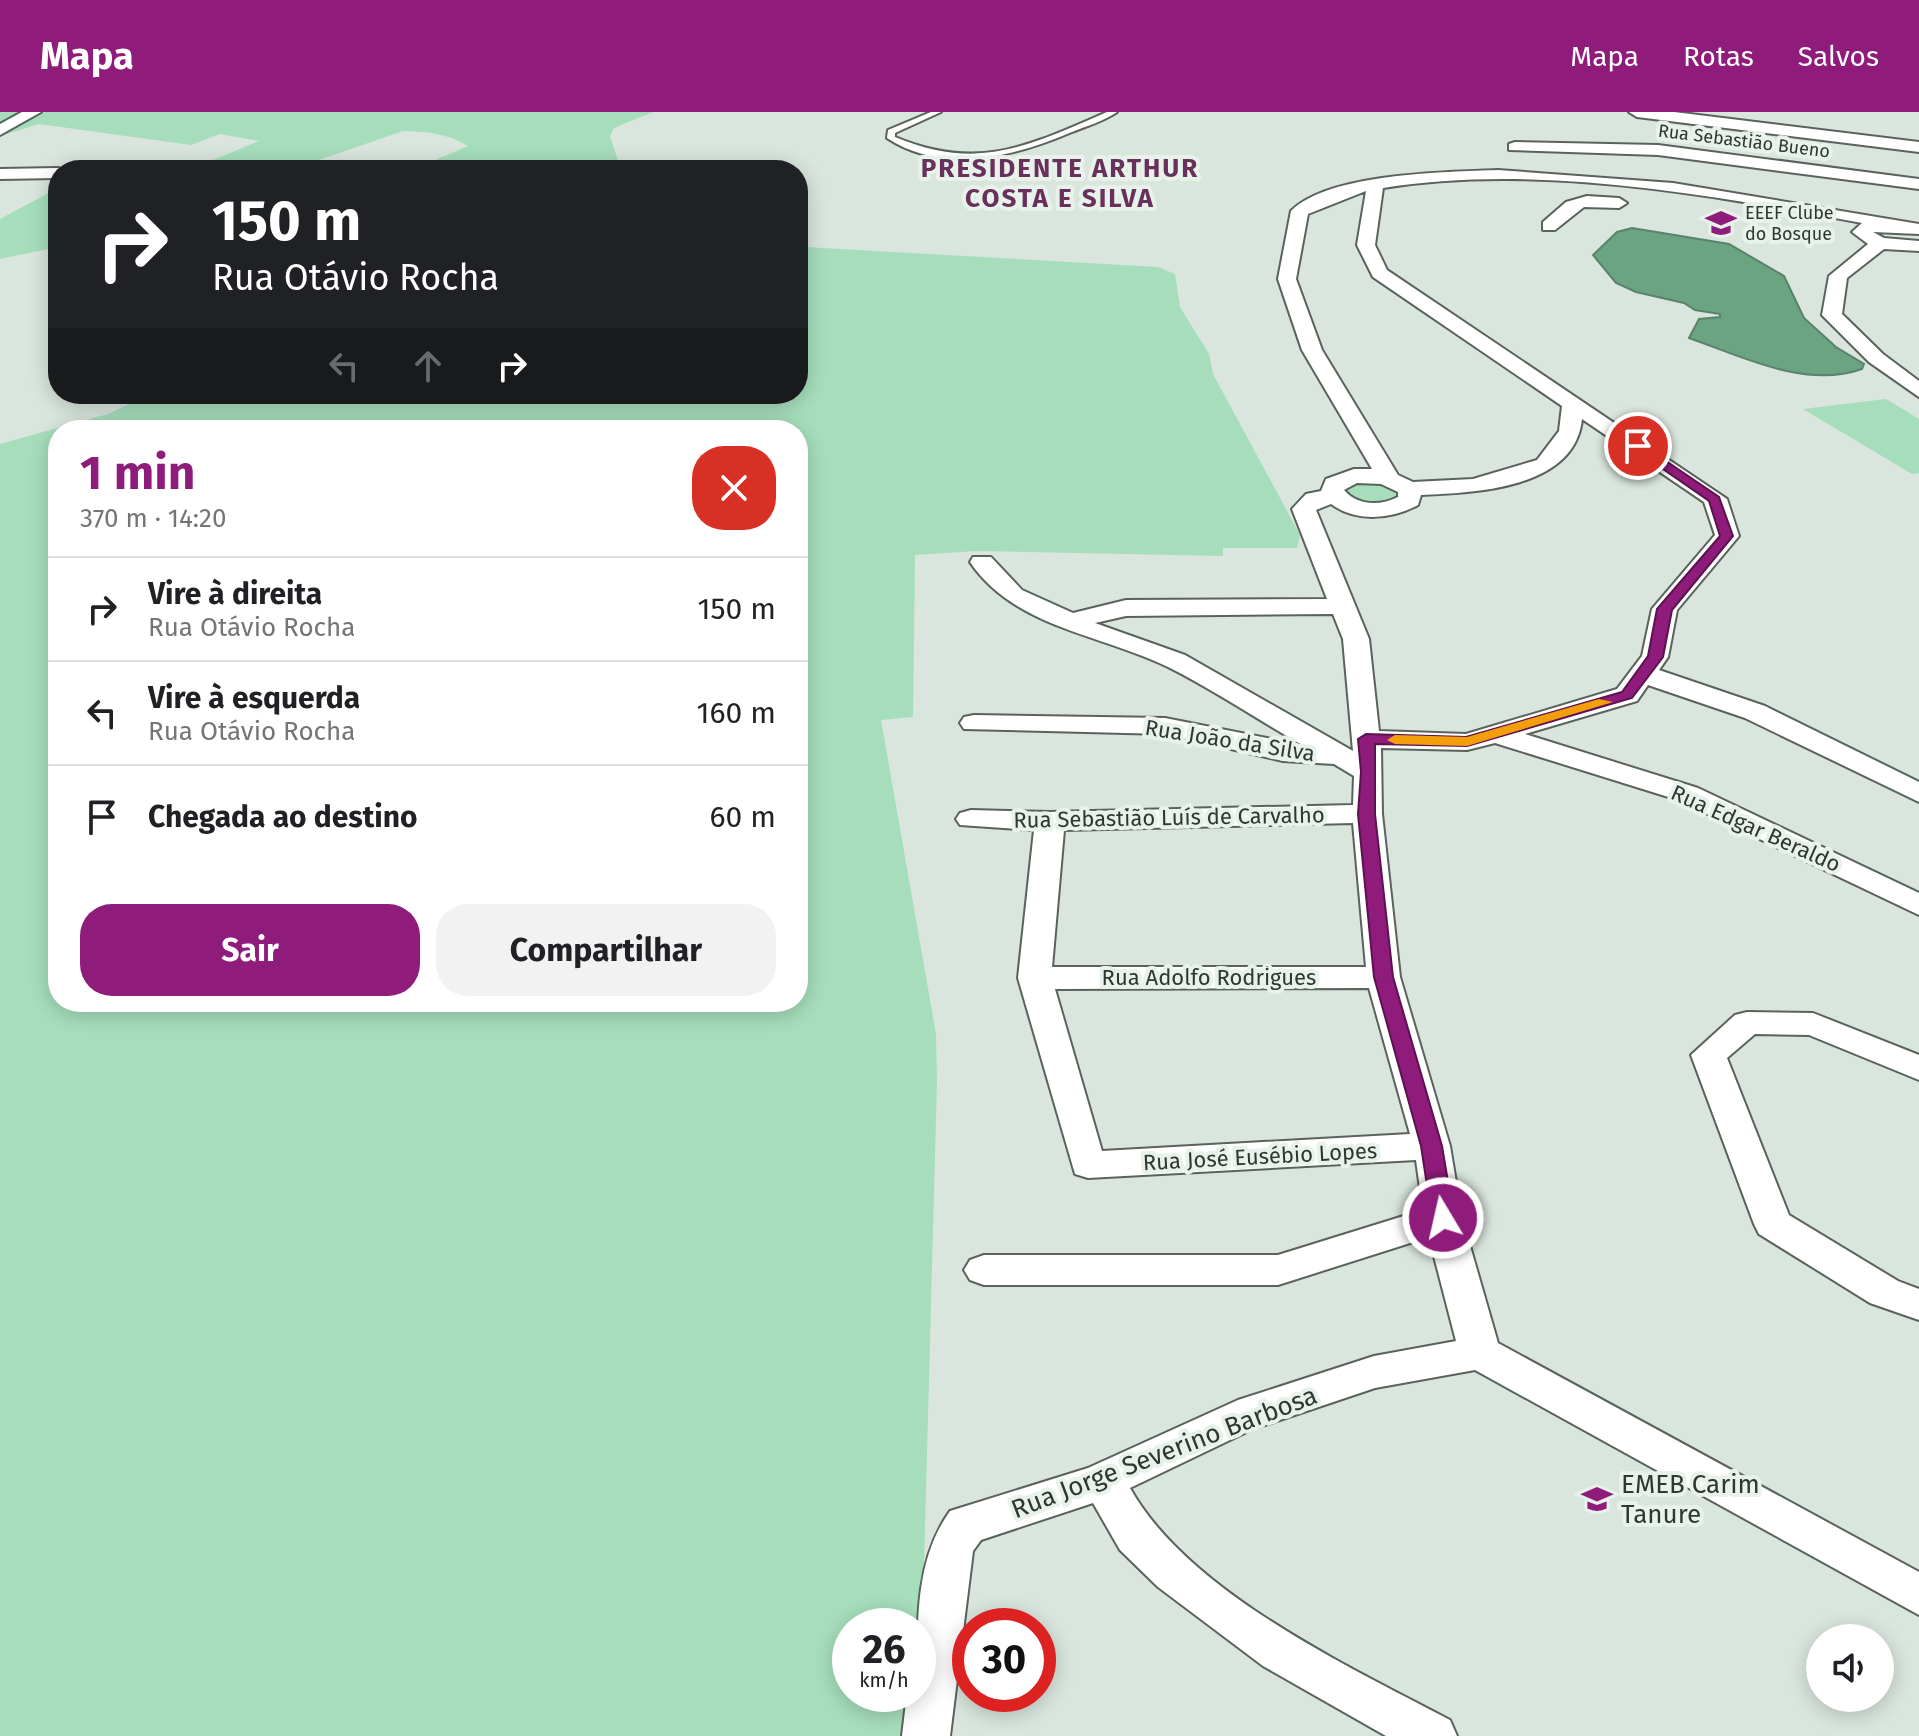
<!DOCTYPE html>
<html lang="pt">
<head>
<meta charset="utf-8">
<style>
  :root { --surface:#fff; --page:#f2f2f2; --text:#202124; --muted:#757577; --line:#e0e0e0; --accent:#8f1b7b }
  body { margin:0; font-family:"Fira Sans",sans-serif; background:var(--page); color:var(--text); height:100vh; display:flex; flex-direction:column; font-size:30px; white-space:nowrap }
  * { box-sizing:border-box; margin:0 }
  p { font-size:26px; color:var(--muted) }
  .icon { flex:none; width:44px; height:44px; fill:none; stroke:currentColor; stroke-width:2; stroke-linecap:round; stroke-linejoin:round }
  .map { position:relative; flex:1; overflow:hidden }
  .panel { position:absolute; left:48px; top:308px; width:760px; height:592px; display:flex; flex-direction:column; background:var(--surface); border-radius:32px; box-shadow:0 4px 20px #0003 }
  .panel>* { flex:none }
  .hud { position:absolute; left:48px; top:48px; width:760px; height:244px; border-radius:32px; box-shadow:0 4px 20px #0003; background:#202124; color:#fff; overflow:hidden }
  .buttons { position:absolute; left:1806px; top:1512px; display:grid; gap:16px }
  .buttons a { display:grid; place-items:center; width:88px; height:88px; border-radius:50%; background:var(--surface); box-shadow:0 4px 20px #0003; font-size:40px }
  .speed { position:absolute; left:832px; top:1496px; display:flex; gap:16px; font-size:40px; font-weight:700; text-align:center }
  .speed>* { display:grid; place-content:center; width:104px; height:104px; border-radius:50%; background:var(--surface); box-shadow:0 4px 20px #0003; line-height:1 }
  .speed small { font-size:20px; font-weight:400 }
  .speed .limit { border:12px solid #d22; background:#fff; color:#111 }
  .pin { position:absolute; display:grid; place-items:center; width:68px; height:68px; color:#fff; margin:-34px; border:4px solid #fff; border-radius:50%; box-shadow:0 2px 8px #0007 }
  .me { position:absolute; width:88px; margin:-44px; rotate:351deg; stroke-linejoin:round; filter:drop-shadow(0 0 6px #0008) }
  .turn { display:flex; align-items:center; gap:28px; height:168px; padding:0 32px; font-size:36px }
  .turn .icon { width:104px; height:104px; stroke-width:2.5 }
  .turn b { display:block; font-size:56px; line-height:68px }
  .lanes { display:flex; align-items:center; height:76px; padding:0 32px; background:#0003; justify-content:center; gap:40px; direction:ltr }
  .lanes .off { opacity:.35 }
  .round { display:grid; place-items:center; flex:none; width:84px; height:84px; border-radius:32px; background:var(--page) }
  .head { display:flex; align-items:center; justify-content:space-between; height:136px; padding:0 32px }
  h1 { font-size:48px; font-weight:700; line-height:60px; color:var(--accent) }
  .cta { display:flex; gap:16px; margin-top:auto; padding:16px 32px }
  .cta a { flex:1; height:92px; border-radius:32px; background:var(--accent); color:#fff; font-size:32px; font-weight:700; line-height:92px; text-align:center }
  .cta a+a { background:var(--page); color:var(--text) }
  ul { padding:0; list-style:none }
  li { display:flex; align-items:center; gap:24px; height:104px; padding:0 32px; border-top:2px solid var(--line) }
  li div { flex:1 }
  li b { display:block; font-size:30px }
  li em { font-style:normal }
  header { display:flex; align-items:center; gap:48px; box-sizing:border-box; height:112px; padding:0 40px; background:var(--accent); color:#fff }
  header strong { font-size:38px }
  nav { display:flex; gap:44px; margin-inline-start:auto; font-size:28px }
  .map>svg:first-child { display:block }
</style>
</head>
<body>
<header>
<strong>Mapa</strong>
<nav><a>Mapa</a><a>Rotas</a><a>Salvos</a></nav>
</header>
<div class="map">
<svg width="1919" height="1624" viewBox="0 0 1919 1624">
  <rect width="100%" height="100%" fill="#d9e5dd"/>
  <path fill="#a6debb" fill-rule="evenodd" d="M0,0H653L614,16L610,24L621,58H412L468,34C449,22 425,19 403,19L316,49L273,54L201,53L259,29L220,22L191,33L39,12L0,24Z
    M58,76V135L0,147V107Z
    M805,135L1158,155L1175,162L1180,195L1209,242L1213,262L1300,423L1297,436H1223V444L977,439L915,443L913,605L881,608L936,922L937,969L920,1602L915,1624H0V332L108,302L150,282H798V138ZM58,318H798V890H58ZM850,1514H918V1582H850Z
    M1886,287L1919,307V361L1912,362L1803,297Z
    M1375,369L1399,381V384C1382,397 1363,391 1345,382L1352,371Z"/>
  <path fill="#6aa481" stroke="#59836a" stroke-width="2" d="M1632,116L1729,132L1784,164L1804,206L1836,235L1864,252L1862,257C1805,277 1744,245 1689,226L1699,207L1720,205V202L1695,198L1684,191L1636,180L1616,171L1593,143L1617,120Z"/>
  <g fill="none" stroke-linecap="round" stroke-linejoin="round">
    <g stroke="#59635c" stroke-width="4">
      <path id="lane" d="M931,0H941L895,21V25C979,60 1028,34 1107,0H1117C1104,9 1087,14 1072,20C1014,45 943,63 887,26L888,18Z"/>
    </g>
    <g stroke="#59635c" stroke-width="4">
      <path id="street" d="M22,0H41L0,23V12Z
        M1629,0H1674L1919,30V40L1637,5Z
        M1515,30L1658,33L1919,67V77L1658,43L1509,38V32Z
        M357,50L363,52V58H335Z
        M0,57L58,56L64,58H58V66L0,67Z
        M1498,58L1673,71L1919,112V122L1873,120L1884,126L1919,129V139L1884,137L1847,166L1842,202L1883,242L1919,269V285L1869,250L1822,203L1829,164L1868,132L1852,120L1862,111C1711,83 1536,51 1383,76L1375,133L1387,158L1727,387L1739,424L1677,498L1668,545L1659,558L1765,594L1919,670V690L1745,606L1648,573L1637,589L1525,622L1698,676L1919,781V803L1678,688L1495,631L1467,638L1381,636L1382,702L1400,865L1450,1034L1462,1106L1498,1231L1919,1460V1503L1475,1258L1375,1276L1253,1317L1130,1376C1188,1480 1348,1554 1450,1608L1457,1624H1386L1263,1554L1158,1475L1120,1438L1093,1391L981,1428L973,1439L950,1624H902L907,1582H918C918,1520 912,1452 950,1399L1088,1356L1238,1288L1374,1244L1456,1229L1429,1125L1278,1173H984L970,1168L964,1158L970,1148L984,1143H1278L1423,1098L1416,1048L1088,1066L1075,1062L1018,866L1034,718L960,713L956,707L960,701L971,698L1050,700L1353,693L1354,664L1334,652L1283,649L1165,622L964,617L960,611L964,605L974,603L1165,606L1302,633C1257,607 1214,578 1168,555C1101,522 1015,516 970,450L973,445H991L1022,478L1073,501L1126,488L1327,487L1292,397L1306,382L1321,379L1326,367L1354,357H1372L1302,238L1278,167L1291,99C1329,61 1446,60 1498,58ZM1366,79L1357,133L1373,165L1562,294L1559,319L1537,348L1473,367L1413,370L1398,363L1322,238L1296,167L1308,102ZM1582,307L1704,390L1715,423L1652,497L1642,544L1617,577L1466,622L1379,619L1369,527L1316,398L1331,392C1357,411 1392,407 1418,393L1421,383C1474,381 1575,377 1582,307ZM1357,371L1381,372L1398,380V385C1380,394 1358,394 1344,378ZM1333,502L1343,527L1353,639L1185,543L1095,511L1126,504ZM1353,711L1366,855H1052L1064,718ZM1369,876L1410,1022L1102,1039L1055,877Z
        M1587,84L1619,86L1627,91L1619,96L1584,95L1555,118H1543V110L1566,90Z
        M1747,900L1813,901L1919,943V968L1809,923L1755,922L1727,946L1789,1103L1898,1169L1919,1177V1208L1870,1191L1759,1122L1754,1112L1691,943L1735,903Z"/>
    </g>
    <use href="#lane" fill="#fff" fill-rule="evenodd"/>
    <use href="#street" fill="#fff" fill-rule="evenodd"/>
  </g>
  <path fill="#8f1b7b" stroke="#5d1250" stroke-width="2" d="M1638,330L1719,385L1733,424L1672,498L1663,545L1632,586L1467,634L1375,632V702L1393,865L1442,1034L1454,1106L1443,1114L1432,1106L1421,1034L1374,865L1358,702L1361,660L1358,627L1366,622L1466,625L1622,580L1648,544L1657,497L1720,424L1709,389L1634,337V331Z"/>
  <path fill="#f59e0b" d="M1599,587L1613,590L1467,634L1395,632L1387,628L1395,623L1467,625Z"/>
  <defs>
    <g id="school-bare" transform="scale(2.4)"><path d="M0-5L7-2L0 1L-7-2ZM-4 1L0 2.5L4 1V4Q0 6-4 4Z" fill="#8f1b7b" stroke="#e7f2ea" stroke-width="2.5" paint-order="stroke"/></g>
  </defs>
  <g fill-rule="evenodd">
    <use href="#school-bare" x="1721" y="111"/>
    <use href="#school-bare" x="1597" y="1387"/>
  </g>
  <g text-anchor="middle" stroke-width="8" stroke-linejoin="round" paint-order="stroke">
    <g font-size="18" fill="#313633" stroke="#e7f2ea">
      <text transform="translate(1744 29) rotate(7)" y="6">Rua Sebastião Bueno</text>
    </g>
    <g font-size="18" fill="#313633" stroke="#e7f2ea" text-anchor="start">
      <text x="1745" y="107">EEEF Clube<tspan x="1745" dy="21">do Bosque</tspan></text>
    </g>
    <g font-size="22" fill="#313633" stroke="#e7f2ea">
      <text transform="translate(1230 628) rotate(9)" y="8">Rua João da Silva</text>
      <text transform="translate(1169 705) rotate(-1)" y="8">Rua Sebastião Luís de Carvalho</text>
      <text transform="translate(1756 716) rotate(24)" y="8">Rua Edgar Beraldo</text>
      <text x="1209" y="873">Rua Adolfo Rodrigues</text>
      <text transform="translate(1260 1044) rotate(-3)" y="8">Rua José Eusébio Lopes</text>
    </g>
    <g font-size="26" font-weight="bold" letter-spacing="2" fill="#68305b" stroke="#e7f2ea">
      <text x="1060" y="65">PRESIDENTE ARTHUR<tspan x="1060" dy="30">COSTA E SILVA</tspan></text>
    </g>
    <g font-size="26" fill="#313633" stroke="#e7f2ea">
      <text transform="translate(1164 1340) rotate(-21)" y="9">Rua Jorge Severino Barbosa</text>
    </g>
    <g font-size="26" fill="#313633" stroke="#e7f2ea" text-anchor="start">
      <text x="1621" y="1381">EMEB Carim<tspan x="1621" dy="30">Tanure</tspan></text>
    </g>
  </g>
</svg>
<div class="buttons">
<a><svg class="icon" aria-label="sound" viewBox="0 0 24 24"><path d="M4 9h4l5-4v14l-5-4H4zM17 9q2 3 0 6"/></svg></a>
</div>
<div class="speed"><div>26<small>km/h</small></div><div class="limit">30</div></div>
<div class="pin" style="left:1638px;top:334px;background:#d93025"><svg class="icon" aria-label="arrive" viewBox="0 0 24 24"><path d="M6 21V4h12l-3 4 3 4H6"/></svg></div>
<svg class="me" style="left:1443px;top:1106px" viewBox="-20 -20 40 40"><circle r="17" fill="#8f1b7b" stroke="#fff" stroke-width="3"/><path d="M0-11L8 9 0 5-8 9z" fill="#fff"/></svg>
<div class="hud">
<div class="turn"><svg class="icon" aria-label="right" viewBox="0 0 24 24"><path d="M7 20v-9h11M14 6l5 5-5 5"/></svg><div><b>150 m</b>Rua Otávio Rocha</div></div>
<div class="lanes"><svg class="icon off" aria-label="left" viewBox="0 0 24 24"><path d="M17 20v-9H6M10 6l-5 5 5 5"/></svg><svg class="icon off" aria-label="ahead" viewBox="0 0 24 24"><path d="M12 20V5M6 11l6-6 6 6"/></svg><svg class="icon" aria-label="right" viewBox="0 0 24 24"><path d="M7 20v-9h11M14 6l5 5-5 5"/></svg></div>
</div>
<section class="panel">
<div class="head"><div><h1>1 min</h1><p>370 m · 14:20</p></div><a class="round" style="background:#d93025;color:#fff"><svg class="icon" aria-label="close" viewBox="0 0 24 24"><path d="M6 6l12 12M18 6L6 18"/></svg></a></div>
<ul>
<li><svg class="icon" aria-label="right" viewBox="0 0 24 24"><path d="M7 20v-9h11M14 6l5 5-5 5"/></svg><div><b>Vire à direita</b><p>Rua Otávio Rocha</p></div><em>150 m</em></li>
<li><svg class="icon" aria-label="left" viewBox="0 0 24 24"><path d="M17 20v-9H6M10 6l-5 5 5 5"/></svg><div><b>Vire à esquerda</b><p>Rua Otávio Rocha</p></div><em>160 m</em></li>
<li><svg class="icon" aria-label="arrive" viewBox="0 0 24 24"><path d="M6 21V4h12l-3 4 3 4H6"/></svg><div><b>Chegada ao destino</b></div><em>60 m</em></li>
</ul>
<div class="cta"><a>Sair</a><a>Compartilhar</a></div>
</section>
</div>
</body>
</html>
